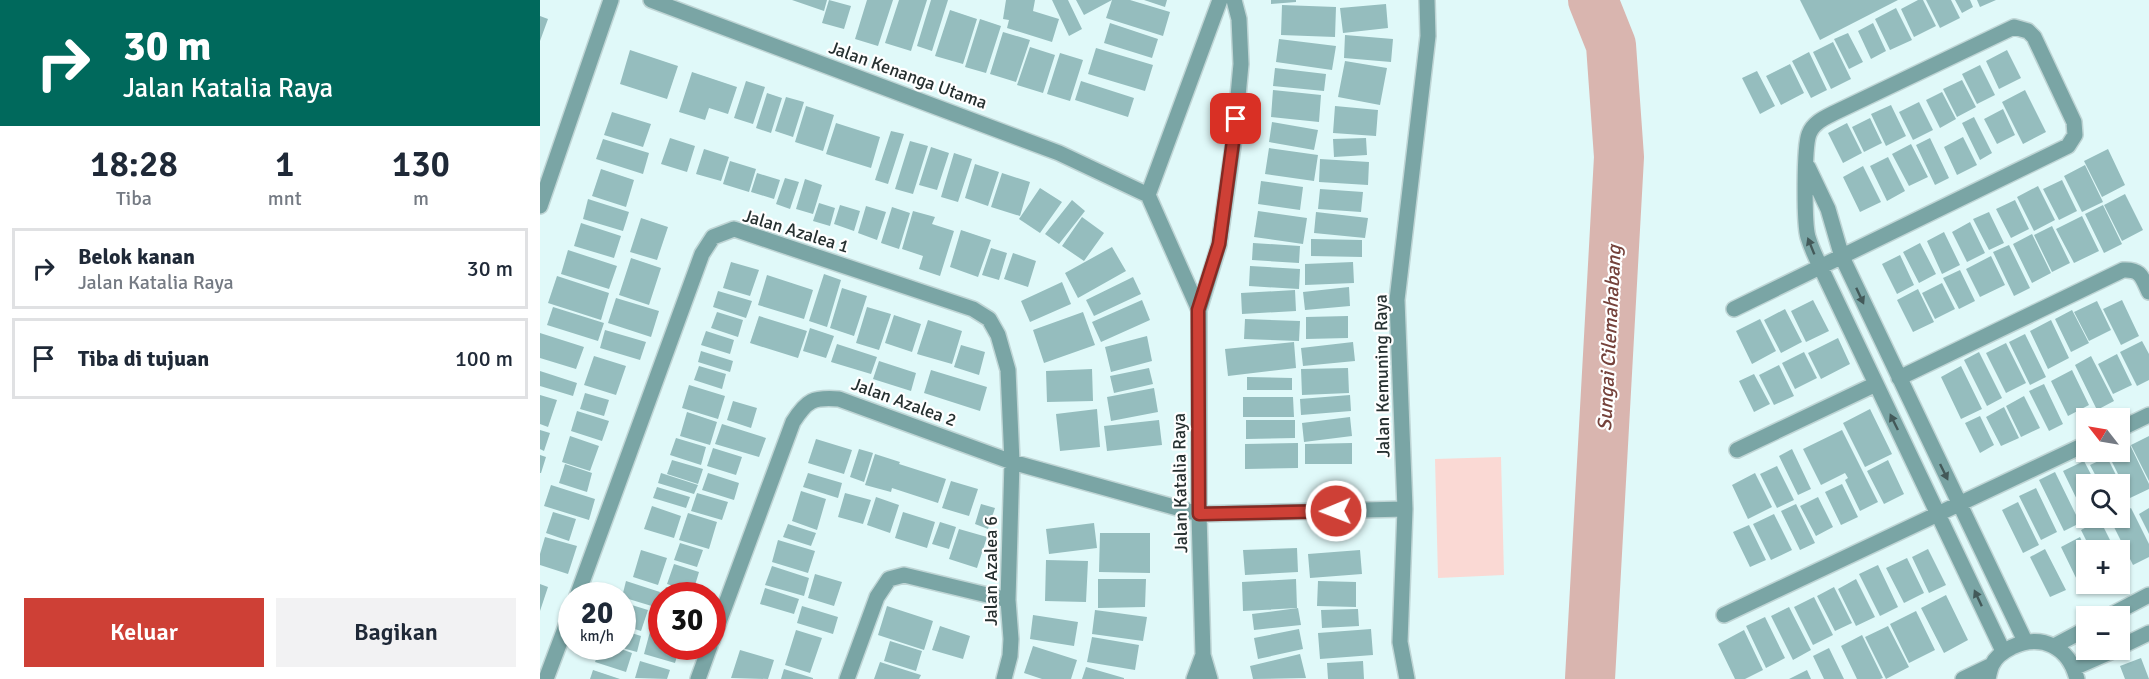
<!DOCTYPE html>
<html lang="id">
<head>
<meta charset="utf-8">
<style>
  :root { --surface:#fff; --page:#f2f2f3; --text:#1f2937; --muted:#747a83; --line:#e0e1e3; --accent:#ce4036 }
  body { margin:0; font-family:Signika,sans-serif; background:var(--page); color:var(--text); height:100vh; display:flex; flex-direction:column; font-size:22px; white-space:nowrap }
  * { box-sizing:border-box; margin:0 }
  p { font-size:20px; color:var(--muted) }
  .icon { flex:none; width:33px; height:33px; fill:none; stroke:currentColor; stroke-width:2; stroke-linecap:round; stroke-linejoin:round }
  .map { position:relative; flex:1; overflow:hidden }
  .sheet { display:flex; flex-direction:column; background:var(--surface); width:540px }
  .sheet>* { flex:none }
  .guide { background:#00695c; color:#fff; overflow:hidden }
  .needle { width:39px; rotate:301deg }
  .tools { position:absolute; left:1536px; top:408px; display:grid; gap:12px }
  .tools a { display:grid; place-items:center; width:54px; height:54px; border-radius:0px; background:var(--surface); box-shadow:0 2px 4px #0004; font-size:30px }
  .speed { position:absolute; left:18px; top:582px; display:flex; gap:12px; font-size:30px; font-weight:700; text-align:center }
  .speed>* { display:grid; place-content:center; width:78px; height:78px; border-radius:50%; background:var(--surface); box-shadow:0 2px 4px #0004; line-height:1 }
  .speed small { font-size:15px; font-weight:400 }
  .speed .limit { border:9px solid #d22; background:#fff; color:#111 }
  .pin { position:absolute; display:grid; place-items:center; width:51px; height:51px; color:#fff; margin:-26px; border-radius:12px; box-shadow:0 3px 9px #0006 }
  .me { position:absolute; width:66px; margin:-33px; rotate:269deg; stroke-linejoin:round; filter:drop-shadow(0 0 4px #0008) }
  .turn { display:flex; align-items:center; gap:21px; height:126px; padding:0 24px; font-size:27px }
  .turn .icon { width:78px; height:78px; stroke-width:2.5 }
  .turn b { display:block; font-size:42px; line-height:51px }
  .eta { display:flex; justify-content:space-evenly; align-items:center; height:102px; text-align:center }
  .eta b { font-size:36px; font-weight:600; line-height:42px }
  .primary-button { display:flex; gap:12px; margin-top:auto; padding:12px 24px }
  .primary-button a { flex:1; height:69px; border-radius:0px; background:var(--accent); color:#fff; font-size:24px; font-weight:600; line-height:69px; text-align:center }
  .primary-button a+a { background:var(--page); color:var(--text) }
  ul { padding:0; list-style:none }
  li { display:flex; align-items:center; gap:18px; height:81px; margin:0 12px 9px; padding:0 12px; border:3px solid var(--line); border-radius:0px }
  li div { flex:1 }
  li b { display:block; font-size:22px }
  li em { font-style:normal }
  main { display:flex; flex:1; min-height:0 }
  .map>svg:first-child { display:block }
</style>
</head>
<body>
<main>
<section class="sheet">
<div class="guide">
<div class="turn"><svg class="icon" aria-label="right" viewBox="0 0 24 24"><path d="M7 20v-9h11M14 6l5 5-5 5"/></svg><div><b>30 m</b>Jalan Katalia Raya</div></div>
</div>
<div class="eta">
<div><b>18:28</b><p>Tiba</p></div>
<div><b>1</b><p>mnt</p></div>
<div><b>130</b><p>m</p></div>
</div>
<ul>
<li><svg class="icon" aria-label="right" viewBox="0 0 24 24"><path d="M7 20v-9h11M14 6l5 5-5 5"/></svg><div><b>Belok kanan</b><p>Jalan Katalia Raya</p></div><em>30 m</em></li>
<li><svg class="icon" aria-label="arrive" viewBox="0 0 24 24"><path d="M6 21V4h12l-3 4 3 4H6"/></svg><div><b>Tiba di tujuan</b></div><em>100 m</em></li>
</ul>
<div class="primary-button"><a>Keluar</a><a>Bagikan</a></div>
</section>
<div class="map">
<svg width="1609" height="679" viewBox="0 0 1609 679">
  <rect width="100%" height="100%" fill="#e0f9f9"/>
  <path fill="#fad9d4" d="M961,457L964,575L898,578L895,459Z"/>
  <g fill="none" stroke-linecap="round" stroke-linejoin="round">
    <path stroke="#d9b5af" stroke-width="50" d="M1050,679L1079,157L1071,45L1053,0"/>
  </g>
  <path fill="#95bdbe" d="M252,0H287L284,11Z
    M289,0L311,6L304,29L282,23Z
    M327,0H353L338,46L315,39Z
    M359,0H387L371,51L345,43Z
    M391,0H408L392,51L377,46Z
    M466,0H495L493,11L519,19L512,42L467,28L469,20L463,19Z
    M512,0H528L542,29L529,36Z
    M536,0H572L544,15Z
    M572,0H590L630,12L623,36L566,18Z
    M604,0H627L625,7Z
    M731,0H756V2L731,4Z
    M1260,0H1358L1280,40Z
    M1378,0H1383L1396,26L1374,37L1361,9Z
    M1386,0H1411L1420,18L1400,28Z
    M1415,0H1430L1433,7L1422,13Z
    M1437,0H1456L1440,7Z
    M846,4L848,28L803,33L800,8Z
    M742,5L796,7L795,37L741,35Z
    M1356,8L1372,40L1350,50L1335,19Z
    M410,10L437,19L423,64L395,56Z
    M0,16L8,19L0,41Z
    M440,19L461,26L446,73L425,67Z
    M570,23L618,39L612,58L564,43Z
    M1333,23L1346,51L1331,59L1318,31Z
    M463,32L490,40L476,82L450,74Z
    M1308,33L1323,62L1309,69L1294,39Z
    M805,35L853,39L851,62L804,58Z
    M739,39L796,46L792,70L736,62Z
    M1293,42L1311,79L1291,89L1273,52Z
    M490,47L515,55L503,93L477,85Z
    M556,48L613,65L605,91L548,74Z
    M90,50L138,66L127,99L80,84Z
    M1467,50L1481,78L1459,89L1446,61Z
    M1269,52L1287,90L1271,98L1252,61Z
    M520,53L543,60L530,101L507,94Z
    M805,61L847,68L840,105L798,97Z
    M1250,64L1264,93L1241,105L1226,76Z
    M1440,65L1455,95L1437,104L1422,74Z
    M735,68L786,74L784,91L733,86Z
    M1217,71L1235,106L1220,114L1202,78Z
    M152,72L197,87L188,114L169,108L165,120L139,112Z
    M1422,80L1436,107L1417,117L1403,89Z
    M206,81L225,87L213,124L194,118Z
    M541,81L594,98L588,117L535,100Z
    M733,90L781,95L779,122L731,117Z
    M1485,90L1506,132L1483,144L1462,102Z
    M1402,92L1416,119L1400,128L1386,100Z
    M227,93L242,98L231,133L216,128Z
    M246,97L264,102L253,137L235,131Z
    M1379,102L1393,130L1373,140L1359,112Z
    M1351,105L1366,136L1346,146L1331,114Z
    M266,106L294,115L283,151L255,142Z
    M795,106L838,110L836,136L793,133Z
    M1463,109L1475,135L1457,144L1444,119Z
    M72,112L111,124L103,147L64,135Z
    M1434,117L1452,153L1440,160L1422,123Z
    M1330,118L1342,143L1324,152L1312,127Z
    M732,122L778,130L774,150L729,142Z
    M296,123L340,137L331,168L286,154Z
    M1307,123L1322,153L1303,163L1288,133Z
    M351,131L364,134L348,184L335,180Z
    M1423,137L1437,165L1417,175L1404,147Z
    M130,138L155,146L147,172L121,164Z
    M826,138L827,155L794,157L793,139Z
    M1390,138L1409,178L1395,185L1376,145Z
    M63,139L109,153L103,174L56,159Z
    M370,141L388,146L373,194L355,189Z
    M1371,144L1388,177L1369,186L1352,154Z
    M391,147L409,153L397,190L379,185Z
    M729,148L778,155L774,181L725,174Z
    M164,149L189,157L181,181L156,174Z
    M1568,149L1585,185L1562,197L1544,161Z
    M414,153L432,159L418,202L401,197Z
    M1348,157L1365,191L1347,201L1330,166Z
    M780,159L829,162L828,185L779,182Z
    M190,161L216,169L209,192L183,184Z
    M435,164L459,172L448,206L425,198Z
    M1545,165L1563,202L1542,212L1524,176Z
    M1323,166L1341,202L1320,212L1303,177Z
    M61,169L94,180L86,207L52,196Z
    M217,173L240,180L234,199L211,192Z
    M462,173L490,182L480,216L451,207Z
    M245,178L259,182L250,209L236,204Z
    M265,179L282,185L273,214L256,209Z
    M1522,180L1537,211L1519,220L1503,189Z
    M721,181L763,187L760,210L718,204Z
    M1498,186L1515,220L1494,231L1477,197Z
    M500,188L522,202L500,233L479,219Z
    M780,189L823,192L821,212L778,209Z
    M1585,194L1603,230L1582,241L1564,205Z
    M48,199L89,212L83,231L43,219Z
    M532,200L545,211L519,244L505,234Z
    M1475,200L1489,229L1471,238L1456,209Z
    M279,203L295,208L290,226L273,221Z
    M300,205L320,211L314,231L294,224Z
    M1563,205L1582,244L1564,253L1545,214Z
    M326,206L346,212L337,240L318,233Z
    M352,207L370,213L359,249L341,243Z
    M373,211L395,217L392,224L414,231L400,276L379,269L383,256L362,249Z
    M718,211L767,218L763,244L714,237Z
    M776,212L828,218L825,238L774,233Z
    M1449,212L1464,243L1449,250L1433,219Z
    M1542,216L1559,251L1534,263L1516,229Z
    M542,217L564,233L544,261L522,246Z
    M101,218L128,227L117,260L90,252Z
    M1430,222L1445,253L1427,262L1412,232Z
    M41,223L81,236L74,258L34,246Z
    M1512,226L1530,263L1512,272L1494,235Z
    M421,230L451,240L438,277L410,267Z
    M1404,232L1420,265L1402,274L1387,241Z
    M1492,234L1511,273L1492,283L1473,244Z
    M771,239L822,240V257L771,256Z
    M713,243L760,246L759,263L712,260Z
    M1380,243L1396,274L1379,283L1363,252Z
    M1469,245L1490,288L1474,296L1453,252Z
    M572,247L586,271L538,298L525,273Z
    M451,248L467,253L459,280L442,275Z
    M28,250L77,266L69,289L21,274Z
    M473,253L496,261L488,287L464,279Z
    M1360,255L1374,285L1357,294L1342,264Z
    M1451,256L1465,285L1440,297L1426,269Z
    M91,258L121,268L109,305L79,295Z
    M191,262L219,270L210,296L183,288Z
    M813,262L814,283L765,285V264Z
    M710,266L760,269L759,289L709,286Z
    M1420,270L1435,301L1419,309L1403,278Z
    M284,274L301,280L287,327L269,321Z
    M227,275L273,290L264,319L218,305Z
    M17,276L69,293L61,320L8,303Z
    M593,277L601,294L554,316L546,300Z
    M522,282L531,304L490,322L481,301Z
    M1402,283L1415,309L1395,319L1382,293Z
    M809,287L810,306L765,310L763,292Z
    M302,288L327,296L314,336L290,328Z
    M1378,289L1394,322L1373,332L1357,300Z
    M755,290L756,311L702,314L701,293Z
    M178,291L212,301L206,318L173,307Z
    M76,298L119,311L111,337L68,323Z
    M602,300L610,320L561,342L552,322Z
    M1273,300L1289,331L1266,342L1251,311Z
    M1582,300L1599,336L1581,345L1563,309Z
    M1557,301L1571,330L1549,341L1534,312Z
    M13,307L64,323L58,341L7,325Z
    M327,307L351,314L339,350L316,343Z
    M1245,309L1262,342L1241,353L1224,320Z
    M1532,310L1549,343L1531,352L1515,319Z
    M177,312L203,320L198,337L171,328Z
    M543,312L555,345L504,363L493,330Z
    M354,315L381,324L372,352L345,343Z
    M219,316L267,331L258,358L210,343Z
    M808,316V338L766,339V317Z
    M705,319L760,321L759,341L704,339Z
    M1220,319L1236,351L1212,364L1196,331Z
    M388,320L422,331L412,364L377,354Z
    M1511,320L1529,358L1508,369L1490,331Z
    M270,328L294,336L286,358L263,351Z
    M65,330L106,342L100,360L60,348Z
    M166,331L194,340L190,354L161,345Z
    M0,333L44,347L36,369L0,358Z
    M1485,334L1506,377L1490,385L1469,342Z
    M607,336L612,361L571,372L565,347Z
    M1298,338L1310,364L1281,379L1268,353Z
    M1602,341L1609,354V380L1597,386L1580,352Z
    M754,342L756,368L688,376L685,349Z
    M813,342L815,361L763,366L761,348Z
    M1466,343L1486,383L1466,393L1446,353Z
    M297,344L337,357L331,374L291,362Z
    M421,345L445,352L439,375L414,367Z
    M161,351L193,361L190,372L158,362Z
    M1264,352L1277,378L1255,389L1242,363Z
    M1439,352L1462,398L1447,406L1424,360Z
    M1577,354L1592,385L1573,394L1558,364Z
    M54,356L86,366L76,395L44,385Z
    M1551,356L1574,401L1557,410L1535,365Z
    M339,361L376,373L371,391L333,379Z
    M1239,365L1254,396L1234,405L1219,375Z
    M159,366L186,374L182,389L154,380Z
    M1421,366L1442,409L1421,419L1401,377Z
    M609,368L613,384L574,393L570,376Z
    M808,368L809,393L762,395L761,369Z
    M552,369L553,401L507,402L506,371Z
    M391,370L447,387L440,411L384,393Z
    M1532,370L1549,405L1528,416L1511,381Z
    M0,371L37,383L33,396L0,386Z
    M1214,374L1230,404L1214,412L1199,381Z
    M707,377L752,378V390H707Z
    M1504,384L1523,424L1509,431L1489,391Z
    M149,385L185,396L178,419L142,408Z
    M614,388L618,412L571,421L567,397Z
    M45,393L69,400L64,416L40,409Z
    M0,395L17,400L8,427L0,424Z
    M810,395L811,411L761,415L760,399Z
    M1484,396L1500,428L1481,437L1466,406Z
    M703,397H753L754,417H703Z
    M193,401L217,408L211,428L187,420Z
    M1464,407L1479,438L1461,446L1446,417Z
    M557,409L560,447L520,451L516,414Z
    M1330,409L1352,454L1325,467L1303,423Z
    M37,411L69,421L62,441L31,431Z
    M147,412L177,422L170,445L140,436Z
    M1440,416L1454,445L1440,453L1425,423Z
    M810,417L812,436L764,442L762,423Z
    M619,420L622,445L567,451L564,426Z
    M706,420H755V438L706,439Z
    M182,424L226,438L219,457L175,444Z
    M0,430L10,433L4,451L0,449Z
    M1302,430L1338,502L1320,511L1305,480L1308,478L1305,473L1281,485L1263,449Z
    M30,436L59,446L50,471L22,462Z
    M1609,436V481L1591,445Z
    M136,438L166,447L161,465L130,455Z
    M276,439L312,450L304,474L268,463Z
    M758,443V468L705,469V444Z
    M812,443V464H765V444Z
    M1590,445L1609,484V489L1590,498L1569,456Z
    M173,448L202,457L196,475L167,466Z
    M319,449L333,453L324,482L310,477Z
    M1252,449L1271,489L1258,495L1239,456Z
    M335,454L360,462L359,464L406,479L398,503L352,488L351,492L325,485Z
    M0,455L6,457L1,473H0Z
    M1567,457L1585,493L1580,496V484H1560L1550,465Z
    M132,460L163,469L158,484L127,474Z
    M1348,460L1364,494L1344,504L1327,471Z
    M1544,461L1556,484H1546V518L1523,471Z
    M25,464L52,473L47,492L19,483Z
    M1237,466L1254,500L1237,508L1220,474Z
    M1515,472L1540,523L1524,531L1499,480Z
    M121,473L158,485L154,494L118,483Z
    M168,473L199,483L194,500L162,490Z
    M268,473L302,483L298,498L263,487Z
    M1215,473L1232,507L1208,519L1192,485Z
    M411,481L438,489L429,516L402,508Z
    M1302,484L1318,517L1301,525L1285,492Z
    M11,485L55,499L49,520L4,506Z
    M117,487L150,497L146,508L113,498Z
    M1496,488L1517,532L1501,540L1479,496Z
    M261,491L286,499L277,530L252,521Z
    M157,493L188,502L182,520L151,511Z
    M305,493L331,500L323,524L298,517Z
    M336,497L359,505L350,533L327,525Z
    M1278,497L1293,527L1276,536L1260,506Z
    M1478,502L1499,545L1483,553L1462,510Z
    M441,504L455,508L448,529L435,524Z
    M1256,504L1275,543L1260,550L1241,511Z
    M112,506L141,516L134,538L104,529Z
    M1591,508L1609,544V557L1593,565L1570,519L1580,518V514Z
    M1609,508V534L1599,514Z
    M13,512L36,519L29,541L6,533Z
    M363,512L395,522L387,548L355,538Z
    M148,513L177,522L169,549L139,540Z
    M1234,514L1252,550L1231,560L1213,524Z
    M1560,520L1575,550H1551L1541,530Z
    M400,522L416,527L409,549L392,544Z
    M554,523L557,548L509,554L506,529Z
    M248,524L276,533L271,546L243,537Z
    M1209,525L1226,560L1210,567L1193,532Z
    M419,529L447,537L437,568L409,559Z
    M560,533H610V573L559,572Z
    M5,537L37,546L28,574L0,565V554Z
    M1540,537L1546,550V581L1539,584L1521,547Z
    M238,540L275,551L268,573L232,562Z
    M140,543L163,550L157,567L134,560Z
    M757,548L758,572L705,575L703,550Z
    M1388,549L1406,585L1389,593L1372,557Z
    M1505,549L1526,590L1510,597L1490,557Z
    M101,550L127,558L118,585L93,577Z
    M820,550L822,574L770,578L768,554Z
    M1367,558L1384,593L1364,603L1346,568Z
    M506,560L548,561L546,602L505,601Z
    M134,564L159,572L153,592L127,584Z
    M1338,565L1358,607L1340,616L1319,574Z
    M232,566L269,578L264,596L225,585Z
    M275,574L302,582L294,606L268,598Z
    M558,579H606L605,607L558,608Z
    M756,579L757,608L703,611L702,582Z
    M1316,579L1335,617L1316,626L1298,589Z
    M86,581L120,592L115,607L82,597Z
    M778,581L816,582V607L777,606Z
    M0,584L8,587L0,611Z
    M126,587L152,595V596H123Z
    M1294,587L1312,623L1295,631L1277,596Z
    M225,588L259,599L254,614L220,604Z
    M1406,595L1428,640L1404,653L1381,608Z
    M1274,597L1293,635L1273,645L1254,607Z
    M82,602L108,610L101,631L82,625Z
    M262,606L298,617L293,634L257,623Z
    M347,606L393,621L384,650L338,635Z
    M118,607L122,608V626L113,623Z
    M1249,607L1271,650L1253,660L1231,616Z
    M758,608L761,625L714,630L712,614Z
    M818,609L819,626L782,628L781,610Z
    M555,610L607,617L603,641L552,634Z
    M1376,611L1395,650L1369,663L1350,624Z
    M493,615L538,622L534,646L490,639Z
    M1225,617L1245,658L1226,668L1206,626Z
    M400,626L430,636L423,659L392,650Z
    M1348,626L1369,667L1346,679L1325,637Z
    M111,628L122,631V646H140L135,663L104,654Z
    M759,629L763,649L718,659L714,638Z
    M831,629L833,655L780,659L778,633Z
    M82,630L101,636L97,652L82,648Z
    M256,630L282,638L270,673L245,665Z
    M1204,630L1223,670L1205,679H1195L1178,644Z
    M1322,635L1343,678L1340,679H1317L1301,646Z
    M552,637L599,645L595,670L547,662Z
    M350,641L382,651L376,671L344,661Z
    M61,646H73L92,653L86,672L55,662Z
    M493,646L537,660L531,679H502L484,673Z
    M1289,648L1304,679H1284L1273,656Z
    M200,650L234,660L228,679L191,678Z
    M760,654L766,678L713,679L710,666Z
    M1601,658L1609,679H1585L1580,666Z
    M100,661L130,670L127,679L95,678Z
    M823,661L824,679H788L787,663Z
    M340,662L381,675L379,679H334Z
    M546,667L584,678V679H542Z
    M244,669L273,678V679H241Z
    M53,670L80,679H50Z
    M1267,670L1271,679H1249Z"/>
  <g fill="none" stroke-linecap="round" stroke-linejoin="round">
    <g stroke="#bfd5d5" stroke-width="18">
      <path id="street" d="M111,0L519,153L608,195
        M1268,167L1288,209L1302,257L1485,641
        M608,195L659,310V514L663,655L654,679
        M608,195L680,0
        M0,206L71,0
        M1194,309L1528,146L1535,135L1534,122L1494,37L1488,31L1474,27L1294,113C1284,118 1273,123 1269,134C1264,147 1264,223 1268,237C1271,247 1276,258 1281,268L1463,651
        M659,310L679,245L694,139L701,64L699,19L694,0
        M1359,378L1583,270C1601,269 1602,277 1609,292
        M1580,429L1609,415
        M1197,450L1336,384
        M37,596L162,254L173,237L194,229L433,309L449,319L458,335L468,370L472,462L468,600L471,639L470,656L464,679
        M1184,615L1546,444
        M1569,616L1609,595
        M172,641L253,422C267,400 273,397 299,399L472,462L659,514L865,509
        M1514,646L1546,629
        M1580,647L1609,633
        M663,655L670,679
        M1534,668L1575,650
        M6,679L32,610
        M158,679L170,646
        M307,679L337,597L349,579L364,575L468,600
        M867,679L860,642L865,509L857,300L888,36L887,0
        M1423,679L1452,665
        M1448,679C1449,675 1450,669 1452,665C1456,656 1464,651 1472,647C1502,633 1529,647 1537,679"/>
    </g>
    <use href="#street" stroke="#7aa5a5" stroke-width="15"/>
  </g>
  <defs><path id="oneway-solid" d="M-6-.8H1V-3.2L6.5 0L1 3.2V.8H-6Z" transform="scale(1.5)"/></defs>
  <g fill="#435959">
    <use href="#oneway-solid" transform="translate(1271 246) rotate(-112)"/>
    <use href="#oneway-solid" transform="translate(1320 296) rotate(65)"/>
    <use href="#oneway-solid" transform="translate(1354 422) rotate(-116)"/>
    <use href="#oneway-solid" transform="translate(1404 472) rotate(64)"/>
    <use href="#oneway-solid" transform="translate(1438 598) rotate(-115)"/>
  </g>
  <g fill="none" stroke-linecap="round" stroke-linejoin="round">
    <g stroke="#862a23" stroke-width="15">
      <path id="route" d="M696,119L679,244L658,310L659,514L796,511"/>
    </g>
    <use href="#route" stroke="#ce4036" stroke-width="10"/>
  </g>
  <g text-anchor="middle" stroke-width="4.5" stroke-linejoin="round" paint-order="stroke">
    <g font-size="18" fill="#263030" stroke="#fff">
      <text transform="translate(368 75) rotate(20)" y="6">Jalan Kenanga Utama</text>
      <text transform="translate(256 231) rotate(17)" y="6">Jalan Azalea 1</text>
      <text transform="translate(842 376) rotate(-91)" y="6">Jalan Kemuning Raya</text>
      <text transform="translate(364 402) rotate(20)" y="6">Jalan Azalea 2</text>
      <text transform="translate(640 483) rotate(-91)" y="6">Jalan Katalia Raya</text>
      <text transform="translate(451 571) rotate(-90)" y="6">Jalan Azalea 6</text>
    </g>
    <g font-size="20" font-style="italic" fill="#75423b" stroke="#fff">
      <text transform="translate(1069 338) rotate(-87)" y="7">Sungai Cilemahabang</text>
    </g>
  </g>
</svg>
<div class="tools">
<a><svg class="needle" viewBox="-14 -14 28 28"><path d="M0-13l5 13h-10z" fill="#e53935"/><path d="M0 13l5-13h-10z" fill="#747a83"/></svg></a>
<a><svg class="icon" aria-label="search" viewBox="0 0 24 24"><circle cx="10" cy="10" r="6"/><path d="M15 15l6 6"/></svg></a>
<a>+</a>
<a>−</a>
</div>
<div class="speed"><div>20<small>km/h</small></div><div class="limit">30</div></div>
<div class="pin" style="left:696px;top:119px;background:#d93025"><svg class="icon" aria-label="arrive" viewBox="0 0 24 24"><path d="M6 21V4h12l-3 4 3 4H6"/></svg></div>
<svg class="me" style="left:796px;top:511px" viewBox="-20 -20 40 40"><circle r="17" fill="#ce4036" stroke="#fff" stroke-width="3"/><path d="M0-11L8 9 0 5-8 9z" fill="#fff"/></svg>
</div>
</main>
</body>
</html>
